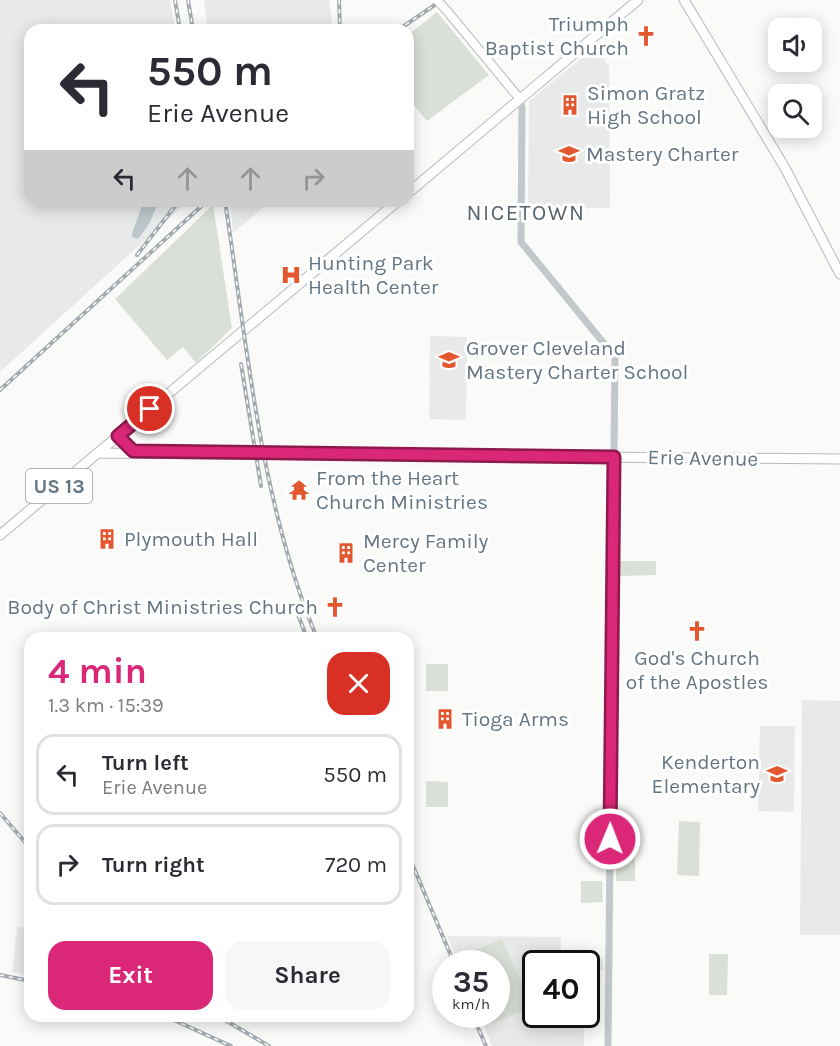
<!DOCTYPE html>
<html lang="en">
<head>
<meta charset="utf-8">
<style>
  :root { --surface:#fff; --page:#f7f7f7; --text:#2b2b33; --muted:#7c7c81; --line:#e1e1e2; --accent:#db2777 }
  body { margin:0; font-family:Karla,sans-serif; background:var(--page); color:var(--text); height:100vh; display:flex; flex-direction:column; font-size:22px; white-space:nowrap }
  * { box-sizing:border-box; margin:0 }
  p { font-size:20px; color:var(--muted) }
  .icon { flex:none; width:33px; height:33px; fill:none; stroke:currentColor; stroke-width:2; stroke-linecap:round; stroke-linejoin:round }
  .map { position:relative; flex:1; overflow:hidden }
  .panel { position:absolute; left:24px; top:632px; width:390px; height:390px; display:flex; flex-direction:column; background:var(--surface); border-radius:18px; box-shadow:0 3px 15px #0003 }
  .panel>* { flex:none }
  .hud { position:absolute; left:24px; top:24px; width:390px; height:183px; border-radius:18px; box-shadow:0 3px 15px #0003; background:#fff; color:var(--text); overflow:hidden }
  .fabs { position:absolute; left:768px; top:18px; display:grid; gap:12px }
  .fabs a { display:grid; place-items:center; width:54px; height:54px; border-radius:12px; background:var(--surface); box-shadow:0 3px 15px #0003; font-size:30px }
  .speed { position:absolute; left:432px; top:950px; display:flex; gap:12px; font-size:30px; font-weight:700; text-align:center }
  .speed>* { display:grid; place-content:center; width:78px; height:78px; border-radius:50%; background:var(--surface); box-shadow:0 3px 15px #0003; line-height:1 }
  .speed small { font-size:15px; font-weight:400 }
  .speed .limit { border:3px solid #111; border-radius:9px; background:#fff; color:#111 }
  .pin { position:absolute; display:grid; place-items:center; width:51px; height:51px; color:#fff; margin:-26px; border:3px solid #fff; border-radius:50%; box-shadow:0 2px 6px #0007 }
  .me { position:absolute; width:66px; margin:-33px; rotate:1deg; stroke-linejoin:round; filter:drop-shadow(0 0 4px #0008) }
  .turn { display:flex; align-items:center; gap:21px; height:126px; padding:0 24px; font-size:27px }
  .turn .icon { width:78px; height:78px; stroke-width:2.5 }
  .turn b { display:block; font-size:42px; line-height:51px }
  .lanes { display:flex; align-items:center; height:57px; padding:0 24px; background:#0003; justify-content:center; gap:30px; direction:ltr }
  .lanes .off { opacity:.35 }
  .round { display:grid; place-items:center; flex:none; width:63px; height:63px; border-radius:18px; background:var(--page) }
  .headline { display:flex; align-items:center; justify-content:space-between; height:102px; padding:0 24px }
  h1 { font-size:36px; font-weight:700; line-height:45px; color:var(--accent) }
  .button { display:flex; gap:12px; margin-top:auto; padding:12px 24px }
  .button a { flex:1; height:69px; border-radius:18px; background:var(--accent); color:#fff; font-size:24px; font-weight:700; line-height:69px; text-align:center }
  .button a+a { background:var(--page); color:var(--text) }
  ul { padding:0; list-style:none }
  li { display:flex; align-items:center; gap:18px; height:81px; margin:0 12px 9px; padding:0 12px; border:3px solid var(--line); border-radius:18px }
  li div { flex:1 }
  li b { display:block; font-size:22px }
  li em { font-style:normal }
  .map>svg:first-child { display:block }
</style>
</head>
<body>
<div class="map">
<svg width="840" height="1046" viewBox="0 0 840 1046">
  <rect width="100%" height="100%" fill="#fafaf8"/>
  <path fill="#e8e9e9" d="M0,0H170L175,30H30V201H188L0,372Z
    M204,0H329L332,23L331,30H208Z
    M595,47L609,66L610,208H528L529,101Z
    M230,201H271L233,233Z
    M430,336L467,337L466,420L429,419Z
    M802,700L840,701V935H800Z
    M760,726H795L794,812L758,811Z
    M17,927L30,928V976L12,972Z
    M447,936L561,937V959H603V970H587L586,963H536V1014H577V1024H584V1046H492L479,1014H496V963H458Z"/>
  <path fill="#dadfd7" d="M437,12L489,75L427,121L408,98V35Z
    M213,205L232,328L196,363L183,347L167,360L115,299Z
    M619,561H656V575L620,576Z
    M426,664H448V691H426Z
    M426,781L448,782V807H426Z
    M616,821H635V881H616Z
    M679,821L700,822L699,876L677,875Z
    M581,881H602L603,902L581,903Z
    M502,939L532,1007L491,1024L487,1014H496V963H464L461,956Z
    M709,954H728L727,995H709Z"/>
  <path fill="#bbc7cb" d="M144,201H159L149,224L138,239L132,237V233Z"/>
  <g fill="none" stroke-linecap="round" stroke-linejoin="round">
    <g stroke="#b3babf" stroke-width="10">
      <path id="secondary" d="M447,11L519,98"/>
    </g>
    <g stroke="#b5babe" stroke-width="11">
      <path id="primary" d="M684,0L785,168L840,274
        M408,193L638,0
        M99,453L840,459
        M0,535L398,201"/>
    </g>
    <path stroke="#c3c8cc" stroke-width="7" d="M519,98L522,107L521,242L615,357L608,1046"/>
    <use href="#secondary" stroke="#fff" stroke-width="8"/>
    <use href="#primary" stroke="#fff" stroke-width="9"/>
    <g stroke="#a2aab0" stroke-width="4">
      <path id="rail" d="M175,0L180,30
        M188,0L193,30
        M339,0L340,30
        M398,30L442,0
        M225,201C247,345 260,503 317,638
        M137,255L179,201
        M241,364L261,486
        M0,390L207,201
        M295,607L307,638
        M0,813L30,848
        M408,854L454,963
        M0,975L30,981
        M472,1014L486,1046
        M165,1016L231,1046
        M218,1016L269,1046"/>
    </g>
    <use href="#rail" stroke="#fff" stroke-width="1.5" stroke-dasharray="4.5" stroke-linecap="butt"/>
    <g stroke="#b3babf" stroke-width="10" stroke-linecap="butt">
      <path id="secondary-bridge" d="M437,0L447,11"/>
    </g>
    <use href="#secondary-bridge" stroke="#fff" stroke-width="8"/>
  </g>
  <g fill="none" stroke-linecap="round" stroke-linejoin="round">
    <g stroke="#8e194d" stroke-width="15">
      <path id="route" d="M150,409L118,436L133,451L614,457L610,839"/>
    </g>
    <use href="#route" stroke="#db2777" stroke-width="10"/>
  </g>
  <defs>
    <g id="church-bare" transform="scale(1.62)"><path d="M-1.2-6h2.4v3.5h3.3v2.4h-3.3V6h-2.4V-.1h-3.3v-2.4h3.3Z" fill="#e4572e" stroke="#fff" stroke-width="2.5" paint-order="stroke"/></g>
    <g id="building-bare" transform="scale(1.62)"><path d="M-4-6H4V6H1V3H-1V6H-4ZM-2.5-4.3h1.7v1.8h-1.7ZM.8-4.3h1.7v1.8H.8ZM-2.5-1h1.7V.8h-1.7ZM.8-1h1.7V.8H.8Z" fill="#e4572e" stroke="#fff" stroke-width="2.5" paint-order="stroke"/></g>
    <g id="school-bare" transform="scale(1.62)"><path d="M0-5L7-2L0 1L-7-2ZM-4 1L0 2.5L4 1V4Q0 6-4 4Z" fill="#e4572e" stroke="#fff" stroke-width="2.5" paint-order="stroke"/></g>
    <g id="hospital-bare" transform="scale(1.62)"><path d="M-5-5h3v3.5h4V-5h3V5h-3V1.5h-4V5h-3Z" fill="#e4572e" stroke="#fff" stroke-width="2.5" paint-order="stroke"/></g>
    <g id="temple-bare" transform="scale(1.62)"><path d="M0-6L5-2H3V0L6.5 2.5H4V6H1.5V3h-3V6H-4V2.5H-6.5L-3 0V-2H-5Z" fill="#e4572e" stroke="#fff" stroke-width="2.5" paint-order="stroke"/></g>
  </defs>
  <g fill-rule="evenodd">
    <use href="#church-bare" x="646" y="36"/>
    <use href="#building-bare" x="570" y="105"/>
    <use href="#school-bare" x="569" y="154"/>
    <use href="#hospital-bare" x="291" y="275"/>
    <use href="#school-bare" x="449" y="360"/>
    <use href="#temple-bare" x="299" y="490"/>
    <use href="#building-bare" x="107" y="539"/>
    <use href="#building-bare" x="346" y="553"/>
    <use href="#church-bare" x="335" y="607"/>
    <use href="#church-bare" x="697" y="631"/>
    <use href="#building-bare" x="445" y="719"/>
    <use href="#school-bare" x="777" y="774"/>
  </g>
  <g text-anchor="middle" stroke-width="6" stroke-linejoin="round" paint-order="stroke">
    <rect fill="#fff" stroke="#939fa8" stroke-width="1.5" x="26" y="469" width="66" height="34" rx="4.5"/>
    <g font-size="20" font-weight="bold" fill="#657683">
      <text x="59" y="493">US 13</text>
    </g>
    <g font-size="21" fill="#657683" stroke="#fff" text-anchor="start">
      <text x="629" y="31" text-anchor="end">Triumph<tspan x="629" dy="24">Baptist Church</tspan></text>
      <text x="587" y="100">Simon Gratz<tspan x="587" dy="24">High School</tspan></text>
      <text x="586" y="161">Mastery Charter</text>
      <text x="308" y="270">Hunting Park<tspan x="308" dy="24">Health Center</tspan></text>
      <text x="466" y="355">Grover Cleveland<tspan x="466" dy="24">Mastery Charter School</tspan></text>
      <text x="316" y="485">From the Heart<tspan x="316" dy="24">Church Ministries</tspan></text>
      <text x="124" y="546">Plymouth Hall</text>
      <text x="363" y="548">Mercy Family<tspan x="363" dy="24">Center</tspan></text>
      <text x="318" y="614" text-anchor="end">Body of Christ Ministries Church</text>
      <text x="697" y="665" text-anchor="middle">God's Church<tspan x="697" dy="24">of the Apostles</tspan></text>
      <text x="462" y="726">Tioga Arms</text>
      <text x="760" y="769" text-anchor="end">Kenderton<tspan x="760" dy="24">Elementary</tspan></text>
    </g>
    <g font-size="21" fill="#657683" stroke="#fff">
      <text transform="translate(703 458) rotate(1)" y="7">Erie Avenue</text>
    </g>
    <g font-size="22" letter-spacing="1.5" fill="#57646e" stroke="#fff">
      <text x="526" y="220">NICETOWN</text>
    </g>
  </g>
</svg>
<div class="fabs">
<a><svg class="icon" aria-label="sound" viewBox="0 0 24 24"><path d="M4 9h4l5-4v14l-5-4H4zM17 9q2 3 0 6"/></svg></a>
<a><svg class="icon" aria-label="search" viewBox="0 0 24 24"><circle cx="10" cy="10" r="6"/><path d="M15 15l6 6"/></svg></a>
</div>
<div class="speed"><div>35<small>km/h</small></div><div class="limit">40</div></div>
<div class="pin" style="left:150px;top:409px;background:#d93025"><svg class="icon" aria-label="arrive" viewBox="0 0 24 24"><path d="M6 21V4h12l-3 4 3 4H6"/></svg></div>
<svg class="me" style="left:610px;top:839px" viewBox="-20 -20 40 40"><circle r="17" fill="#db2777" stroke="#fff" stroke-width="3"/><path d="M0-11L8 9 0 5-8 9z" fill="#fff"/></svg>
<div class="hud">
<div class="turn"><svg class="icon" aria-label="left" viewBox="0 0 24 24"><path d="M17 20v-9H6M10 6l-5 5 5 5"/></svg><div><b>550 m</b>Erie Avenue</div></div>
<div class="lanes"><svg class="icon" aria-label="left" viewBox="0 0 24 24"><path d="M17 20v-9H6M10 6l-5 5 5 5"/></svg><svg class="icon off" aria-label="ahead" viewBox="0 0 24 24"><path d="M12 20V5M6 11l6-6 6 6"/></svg><svg class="icon off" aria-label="ahead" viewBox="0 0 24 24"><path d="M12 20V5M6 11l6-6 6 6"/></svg><svg class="icon off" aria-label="right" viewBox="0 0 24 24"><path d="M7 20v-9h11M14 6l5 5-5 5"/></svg></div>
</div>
<section class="panel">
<div class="headline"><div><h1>4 min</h1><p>1.3 km · 15:39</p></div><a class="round" style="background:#d93025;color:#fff"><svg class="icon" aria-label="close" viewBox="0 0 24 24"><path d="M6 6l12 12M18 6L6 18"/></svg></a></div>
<ul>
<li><svg class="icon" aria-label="left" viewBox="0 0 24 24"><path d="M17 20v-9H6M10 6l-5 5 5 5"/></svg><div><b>Turn left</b><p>Erie Avenue</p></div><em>550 m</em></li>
<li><svg class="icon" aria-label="right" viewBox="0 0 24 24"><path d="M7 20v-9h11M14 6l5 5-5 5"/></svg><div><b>Turn right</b></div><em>720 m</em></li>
</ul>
<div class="button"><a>Exit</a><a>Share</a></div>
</section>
</div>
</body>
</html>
